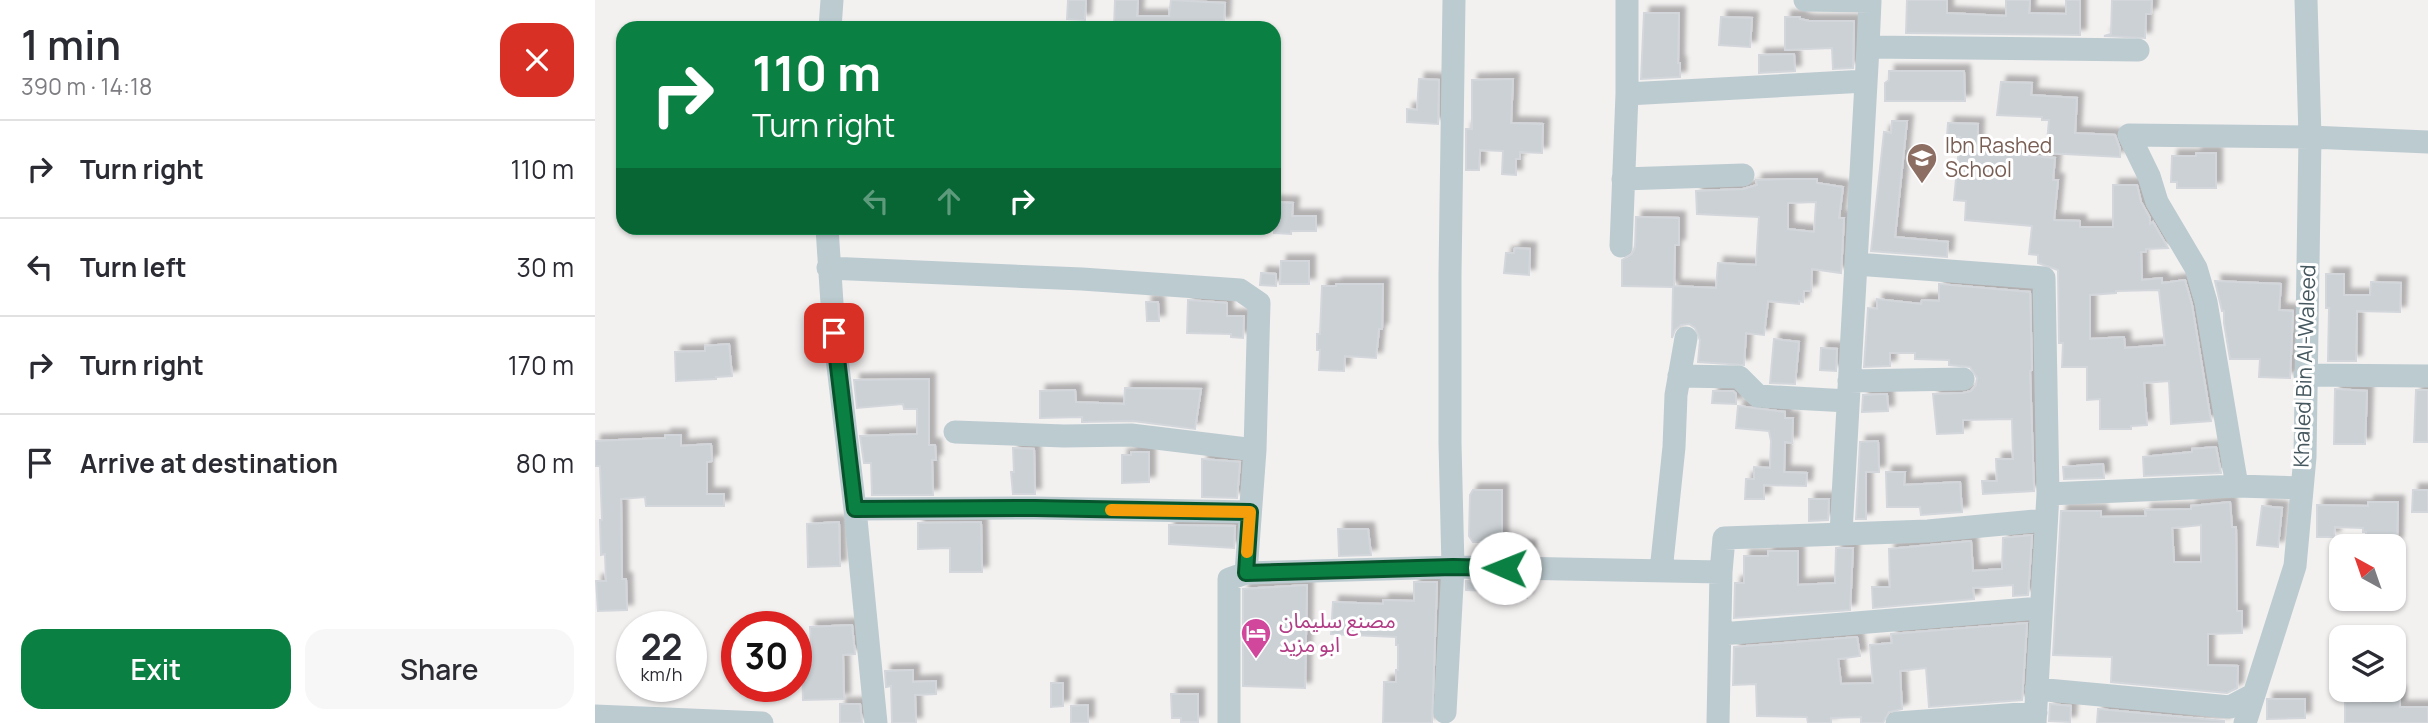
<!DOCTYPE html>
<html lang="en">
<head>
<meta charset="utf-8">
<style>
  :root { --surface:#fff; --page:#f7f7f7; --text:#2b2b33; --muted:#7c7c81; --line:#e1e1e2; --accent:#0b8043 }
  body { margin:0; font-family:Manrope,"Noto Sans Arabic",sans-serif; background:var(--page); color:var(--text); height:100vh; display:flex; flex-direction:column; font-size:26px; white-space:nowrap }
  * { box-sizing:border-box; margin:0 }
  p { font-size:23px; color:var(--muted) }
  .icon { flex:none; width:38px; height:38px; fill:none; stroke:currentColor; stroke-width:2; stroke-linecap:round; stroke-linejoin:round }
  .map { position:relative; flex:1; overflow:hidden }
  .drawer { display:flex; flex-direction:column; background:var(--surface); width:595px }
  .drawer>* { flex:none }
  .guide { position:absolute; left:21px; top:21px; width:665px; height:214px; border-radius:21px; box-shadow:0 2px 5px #0004; background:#0b8043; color:#fff; overflow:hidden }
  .needle { width:46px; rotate:320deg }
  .buttons { position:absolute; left:1734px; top:534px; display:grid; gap:14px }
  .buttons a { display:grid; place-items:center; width:77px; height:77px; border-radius:14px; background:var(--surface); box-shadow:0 2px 5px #0004; font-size:35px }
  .speed { position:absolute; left:21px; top:611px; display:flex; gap:14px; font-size:35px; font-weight:700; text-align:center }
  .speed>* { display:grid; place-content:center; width:91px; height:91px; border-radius:50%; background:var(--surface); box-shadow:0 2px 5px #0004; line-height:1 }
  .speed small { font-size:18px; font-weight:400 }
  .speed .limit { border:10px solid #d22; background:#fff; color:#111 }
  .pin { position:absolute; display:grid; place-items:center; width:60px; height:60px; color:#fff; margin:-30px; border-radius:14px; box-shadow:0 4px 10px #0006 }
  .me { position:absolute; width:77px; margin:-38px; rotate:271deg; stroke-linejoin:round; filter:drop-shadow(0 0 5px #0008) }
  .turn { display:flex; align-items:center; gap:24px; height:147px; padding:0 21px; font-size:32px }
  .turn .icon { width:91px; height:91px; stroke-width:2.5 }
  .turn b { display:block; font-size:49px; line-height:60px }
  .lanes { display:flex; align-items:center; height:66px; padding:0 21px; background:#0003; justify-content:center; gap:35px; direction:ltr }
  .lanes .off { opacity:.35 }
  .round { display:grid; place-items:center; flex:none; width:74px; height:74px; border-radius:21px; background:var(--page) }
  .summary { display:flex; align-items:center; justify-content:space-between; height:119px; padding:0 21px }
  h1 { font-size:42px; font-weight:600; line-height:52px }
  .button { display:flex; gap:14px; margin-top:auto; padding:14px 21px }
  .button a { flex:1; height:80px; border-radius:21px; background:var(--accent); color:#fff; font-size:28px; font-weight:600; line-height:80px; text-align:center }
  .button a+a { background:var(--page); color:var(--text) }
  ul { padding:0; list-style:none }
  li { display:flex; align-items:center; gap:21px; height:98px; padding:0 21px; border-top:2px solid var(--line) }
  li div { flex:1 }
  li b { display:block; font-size:26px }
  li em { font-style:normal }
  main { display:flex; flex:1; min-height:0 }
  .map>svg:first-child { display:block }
</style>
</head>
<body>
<main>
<section class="drawer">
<div class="summary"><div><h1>1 min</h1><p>390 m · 14:18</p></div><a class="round" style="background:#d93025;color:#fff"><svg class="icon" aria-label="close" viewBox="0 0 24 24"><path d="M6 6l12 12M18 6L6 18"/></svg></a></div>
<ul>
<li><svg class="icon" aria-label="right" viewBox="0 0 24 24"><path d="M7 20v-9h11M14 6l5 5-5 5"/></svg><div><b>Turn right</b></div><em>110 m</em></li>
<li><svg class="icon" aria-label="left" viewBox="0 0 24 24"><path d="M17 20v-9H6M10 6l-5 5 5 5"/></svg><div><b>Turn left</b></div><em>30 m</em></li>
<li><svg class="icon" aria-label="right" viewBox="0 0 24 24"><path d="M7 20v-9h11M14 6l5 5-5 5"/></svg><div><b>Turn right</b></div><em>170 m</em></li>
<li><svg class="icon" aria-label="arrive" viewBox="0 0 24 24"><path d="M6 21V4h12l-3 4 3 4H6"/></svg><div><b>Arrive at destination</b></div><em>80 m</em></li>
</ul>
<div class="button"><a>Exit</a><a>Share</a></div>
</section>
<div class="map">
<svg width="1833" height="723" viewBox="0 0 1833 723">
  <defs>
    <filter id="shadow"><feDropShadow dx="6" dy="-6" stdDeviation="2" flood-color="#0004"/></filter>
  </defs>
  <rect width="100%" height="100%" fill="#f3f0f0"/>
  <path fill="#cbd1d5" stroke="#d3d7dc" stroke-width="2" fill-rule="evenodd" filter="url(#shadow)" d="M473,0H491L490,20L472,19Z
    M520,0H543L542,16H574L576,0L630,3L629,23H593L590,28L519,27Z
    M1312,0H1352V13L1411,16V0H1435L1434,13L1471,14V0H1485V35L1311,33Z
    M1517,0H1557L1556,14H1551L1550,38L1509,36L1516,34Z
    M1049,13H1084L1083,63H1085V77L1046,79Z
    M1126,17L1157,18L1155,47L1124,45Z
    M1190,17H1205V19L1214,21H1259L1258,68L1238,69L1237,48L1190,50Z
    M1199,54L1200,71L1164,73V55Z
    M1294,71H1369L1370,101H1290V83L1294,80Z
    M824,79L844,80L843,124L812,122V109L822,110Z
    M918,79L916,123L948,124L947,153L925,152V159H921V175L907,174L908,151L885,150L884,170H871V129H877V80Z
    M1406,82L1437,83L1436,95L1482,98L1480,133L1520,135L1525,149V157L1451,153L1454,120H1447V117L1402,115Z
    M1297,121H1312L1300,237L1353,242L1352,257L1276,251L1289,132L1296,133Z
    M1353,123L1383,124L1382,151L1460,158L1458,180H1463L1459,220L1485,221V227H1518V185H1542L1546,202L1555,218V224L1558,222L1573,248L1551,249V252H1546L1547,280L1567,278V283L1590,280L1597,305L1616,421L1576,424L1574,381L1549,383L1552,425L1536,426V429H1505V399L1492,400V367H1467L1468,343H1464L1463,270L1443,263V255L1434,254L1437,226L1370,220L1371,201L1359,200L1365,137H1352ZM1564,290L1570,345L1530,348L1529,337L1495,339V295L1521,293V291Z
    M1601,153H1621V188H1582V182H1576L1577,156H1601Z
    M1193,179H1222V183L1248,187L1244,218H1249L1246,273L1217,269L1216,291H1209L1208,302L1204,301V304L1173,301L1169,335L1151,333L1149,365L1103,362L1105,340L1100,328L1094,324L1086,325L1080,330L1077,338L1078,287L1027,286V260L1037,254L1040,247L1041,217L1084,218V245H1080L1079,286L1121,288L1123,263L1161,265L1164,217L1102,214L1101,191L1148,189L1162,185L1161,180ZM1221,202L1219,232L1193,229V203Z
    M679,202L698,203L697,216H721V231H696V234L679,233Z
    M920,248L935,249L934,275L909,273L911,253H919Z
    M686,261H714V284H685Z
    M666,273L681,274V286L665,285Z
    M1731,274H1749V295H1775L1776,282L1806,283L1805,312L1762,311L1761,361H1733L1734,308H1731Z
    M1620,281L1686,284L1684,310L1698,311L1695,378L1664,377L1665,359H1635L1629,323V311H1627Z
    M741,284H788L787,329H784L781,358L750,356L749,371L724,370L725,350H722V334H725L727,286H741Z
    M1344,284L1435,292L1437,370L1435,371L1439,491L1388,494L1387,481H1402L1401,459H1418L1417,419L1368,420V433L1342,434L1338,394L1368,393L1376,391L1381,385L1382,378L1375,367L1354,365V360L1320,359V353H1295V366L1269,367L1273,308L1282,309V299L1326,304L1327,300L1344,301Z
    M593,300L632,303V316H649L648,338L636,337V334L592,333Z
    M551,302H563L564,321H552Z
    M1179,339L1204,342L1200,384L1175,383Z
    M134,344L137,376L121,377V379L81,381L80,352L110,351V346Z
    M1226,348L1242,349L1241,371L1225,370Z
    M334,379V445H340L341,460H337L338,495H277L276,463H269L265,436L322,434V409H309L308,404L262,408L259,380Z
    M530,388L606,389L600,429L538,421L487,422V417L445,418V391L480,390L481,402L529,404Z
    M1740,389L1772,391L1770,444H1739Z
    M1821,390H1833V442H1819Z
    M1118,391H1138L1141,394V404L1117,403Z
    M1292,394L1293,411L1267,412L1268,395Z
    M1143,406L1190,412V418H1198L1197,443L1190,442L1189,472L1212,473L1211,486L1169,485V499H1150L1151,479H1159V467L1175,468L1176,441L1174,431L1141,428Z
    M70,435H86V446L116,444L117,461L112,462V494H129V506H51L50,497L26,499L27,579H31L32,610L3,611L1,581H11L10,554L6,555L5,520H7L5,466H0V441L70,438Z
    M1283,441L1284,472H1271V519H1261L1265,442Z
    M1621,447L1626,473L1549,476L1548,457L1597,452V449Z
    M418,448L439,449L440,494H418L416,472H419Z
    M536,452H554V482L527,483V455H536Z
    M607,459L645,462L642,498L607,497Z
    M1508,464L1509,478L1469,479L1468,467Z
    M1291,472H1310L1309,485L1365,482L1367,512L1326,515L1325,507H1292Z
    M878,490H907V542H878L874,536L875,495Z
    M1818,490H1833V512H1817Z
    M1214,499H1234L1233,520L1214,521Z
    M1635,502L1637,527H1641L1642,611H1647V633L1613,634V665L1643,666L1642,688L1632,693L1516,682L1517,657L1458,655L1466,511H1506V517L1551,516L1550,510L1596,509V506ZM1606,525V562H1579L1577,528Z
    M1773,502H1803L1802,543H1771V532H1768V528L1740,527L1739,537H1722V505L1773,506Z
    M1667,506L1687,508L1683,547L1662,545Z
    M244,522L245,566L213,567L212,524Z
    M386,522L387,572H355V548L323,549V523Z
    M574,525L640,526L639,548L574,544Z
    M743,529H773L776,555L744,556Z
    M1437,535L1433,595L1418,596V585L1378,588L1379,599L1278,608L1277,587H1295L1294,549L1376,541L1378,571L1407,569L1408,538Z
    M922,546H935V554H922Z
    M1241,548H1258L1255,610L1139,618L1140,583H1149V556H1173V551H1203V585L1240,583Z
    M871,581L932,582V598H898V591L871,590Z
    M819,582H842L837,723H788L789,682H801V670H803V645H801V637L736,634L738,602L788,604V600L819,601Z
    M712,585L710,688L648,686V589Z
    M1432,623L1427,700L1334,707L1331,668L1305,671L1307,709L1294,712L1288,723H1266V717L1236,718V723H1213L1212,717L1162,716L1161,684L1138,685L1139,647L1262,637L1265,656L1243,659L1246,684L1278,683L1275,645L1297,643L1296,634Z
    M257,625L260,654L248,655L249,699L208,700L207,663H217L215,627Z
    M318,670V682L341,681V694L320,695L321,723H297L296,686L291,687L290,671Z
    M456,683H468V706L456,707Z
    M1805,693V707H1833V723H1750V702H1775V694Z
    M576,694H603V722H586V718H577Z
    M1672,699H1710V718L1672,719Z
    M245,704H265L267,723H245Z
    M1455,704L1476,706L1475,722L1454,721Z
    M493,705V723H476V706Z
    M1503,709L1629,721V723H1502Z"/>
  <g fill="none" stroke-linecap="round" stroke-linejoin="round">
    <path stroke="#bccbd0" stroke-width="23" d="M1210,0L1275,1L1273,47L1543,50
      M235,28L237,0
      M1032,94L1271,81
      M1028,179L1148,175
      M232,228L239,333L260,509L281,723
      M1026,246L1032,94V0
      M1261,264L1449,278L1453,494L1440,723
      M233,268L487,279L645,290L664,303L660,450L651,573
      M1710,375L1833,376
      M1084,376L1144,377L1163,396L1253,401
      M1254,381L1368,379
      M360,432L469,436L536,435L660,450
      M1642,486L1611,302L1601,268L1562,202L1554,176L1534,135L1715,137L1833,142
      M1453,494L1642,486L1706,488
      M260,509L440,508L655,512
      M1246,533L1273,47
      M1066,571L1079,447L1081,395L1091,338
      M1126,634L1446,608
      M1441,689L1635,707L1658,695
      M850,712L858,567L855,443V275L859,0
      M0,716L167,723
      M634,723V579L651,573L858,567L1126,572L1129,538L1333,531L1451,520
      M1123,723L1126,572
      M1302,723L1441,713
      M1650,723L1700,566L1710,457L1715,137L1711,0"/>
  </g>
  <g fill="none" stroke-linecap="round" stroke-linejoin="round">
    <g stroke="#07532c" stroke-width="18">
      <path id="route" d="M239,333L260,509L440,508L655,512L651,573L858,567L910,568"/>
    </g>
    <use href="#route" stroke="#0b8043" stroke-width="12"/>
    <path stroke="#f59e0b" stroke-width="12" d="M516,510L655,512L652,552"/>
  </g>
  <defs>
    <g id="school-pin" transform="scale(1.575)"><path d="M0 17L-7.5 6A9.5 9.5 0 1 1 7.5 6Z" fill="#8d6e63" stroke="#fff"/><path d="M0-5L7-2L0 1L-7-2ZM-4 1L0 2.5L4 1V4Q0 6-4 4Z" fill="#fff"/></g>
    <g id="hotel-pin" transform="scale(1.575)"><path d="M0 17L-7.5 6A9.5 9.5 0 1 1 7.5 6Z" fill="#d1479c" stroke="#fff"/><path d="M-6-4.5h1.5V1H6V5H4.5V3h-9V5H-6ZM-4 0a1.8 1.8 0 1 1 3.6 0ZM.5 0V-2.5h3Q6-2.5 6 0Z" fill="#fff"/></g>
  </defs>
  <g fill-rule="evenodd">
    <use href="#school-pin" x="1327" y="158"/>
    <use href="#hotel-pin" x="661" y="633"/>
  </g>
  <g text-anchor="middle" stroke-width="6" stroke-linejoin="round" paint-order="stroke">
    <g font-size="21" fill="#785e54" stroke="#fff" text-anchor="start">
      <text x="1350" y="153">Ibn Rashed<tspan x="1350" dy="24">School</tspan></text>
    </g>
    <g font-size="21" fill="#46585f" stroke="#fff">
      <text transform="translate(1710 366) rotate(-88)" y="7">Khaled Bin Al-Waleed</text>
    </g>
    <g font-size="21" fill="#b23c85" stroke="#fff" text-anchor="start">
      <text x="684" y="628">مصنع سليمان<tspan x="684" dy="24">ابو مزيد</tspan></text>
    </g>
  </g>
</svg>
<div class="buttons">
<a><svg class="needle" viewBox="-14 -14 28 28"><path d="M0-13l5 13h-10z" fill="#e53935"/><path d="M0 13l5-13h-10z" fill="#7c7c81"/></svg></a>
<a><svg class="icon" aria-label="layers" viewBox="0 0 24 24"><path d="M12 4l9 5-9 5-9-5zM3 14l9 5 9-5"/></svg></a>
</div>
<div class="speed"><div>22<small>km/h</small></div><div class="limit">30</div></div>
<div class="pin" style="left:239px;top:333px;background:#d93025"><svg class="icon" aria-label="arrive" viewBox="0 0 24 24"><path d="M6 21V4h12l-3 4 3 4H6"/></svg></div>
<svg class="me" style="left:910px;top:568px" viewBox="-20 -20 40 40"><circle r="19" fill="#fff"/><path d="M0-13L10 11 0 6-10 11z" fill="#0b8043"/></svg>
<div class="guide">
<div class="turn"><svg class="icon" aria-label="right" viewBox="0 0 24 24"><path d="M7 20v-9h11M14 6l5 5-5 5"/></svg><div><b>110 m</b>Turn right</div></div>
<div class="lanes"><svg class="icon off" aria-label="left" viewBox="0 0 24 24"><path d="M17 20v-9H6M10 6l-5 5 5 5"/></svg><svg class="icon off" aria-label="ahead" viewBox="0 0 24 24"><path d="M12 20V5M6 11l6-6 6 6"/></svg><svg class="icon" aria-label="right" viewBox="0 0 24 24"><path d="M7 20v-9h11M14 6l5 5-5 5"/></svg></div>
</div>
</div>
</main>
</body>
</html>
